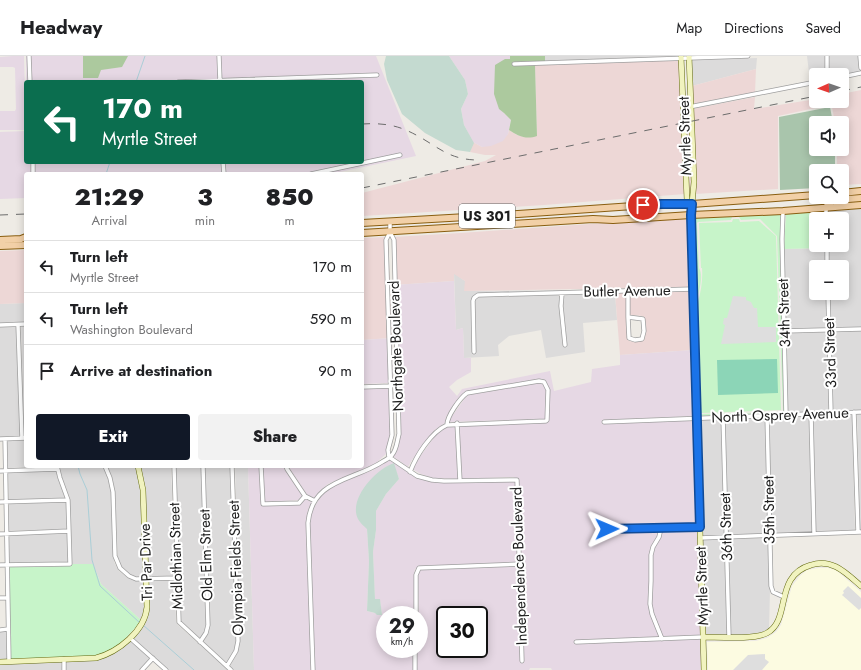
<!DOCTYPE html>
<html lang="en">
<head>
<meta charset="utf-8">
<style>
  :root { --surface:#fff; --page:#f2f2f2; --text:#202124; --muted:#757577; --line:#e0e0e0; --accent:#111827 }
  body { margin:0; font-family:Jost,sans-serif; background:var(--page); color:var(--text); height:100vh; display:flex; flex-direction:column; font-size:15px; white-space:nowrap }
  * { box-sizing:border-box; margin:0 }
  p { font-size:13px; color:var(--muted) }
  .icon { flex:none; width:22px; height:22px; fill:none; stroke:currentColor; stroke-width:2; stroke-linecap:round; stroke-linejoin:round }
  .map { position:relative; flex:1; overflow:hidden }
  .side { position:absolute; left:24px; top:116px; width:340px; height:296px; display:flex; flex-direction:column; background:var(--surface); border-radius:4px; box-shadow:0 2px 10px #0003 }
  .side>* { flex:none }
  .banner { position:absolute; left:24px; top:24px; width:340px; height:84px; border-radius:4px; box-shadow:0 2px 10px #0003; background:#0b6e4f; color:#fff; overflow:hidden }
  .needle { width:26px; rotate:268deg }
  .tools { position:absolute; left:809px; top:12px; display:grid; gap:8px }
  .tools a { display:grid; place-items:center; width:40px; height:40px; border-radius:4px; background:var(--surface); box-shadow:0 2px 10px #0003; font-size:20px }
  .speed { position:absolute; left:376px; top:550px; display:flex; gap:8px; font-size:20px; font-weight:700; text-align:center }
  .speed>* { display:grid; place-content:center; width:52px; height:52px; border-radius:50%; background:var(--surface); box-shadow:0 2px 10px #0003; line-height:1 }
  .speed small { font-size:10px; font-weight:400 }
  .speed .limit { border:2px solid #111; border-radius:6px; background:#fff; color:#111 }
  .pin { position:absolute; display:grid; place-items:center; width:34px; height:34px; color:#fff; margin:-17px; border:2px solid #fff; border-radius:50%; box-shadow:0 1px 4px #0007 }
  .me { position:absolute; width:44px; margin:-22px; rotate:89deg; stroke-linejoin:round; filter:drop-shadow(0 0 3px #0008) }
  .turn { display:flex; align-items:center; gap:14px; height:84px; padding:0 12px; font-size:18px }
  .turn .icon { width:52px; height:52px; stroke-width:2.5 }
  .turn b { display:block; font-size:28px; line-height:34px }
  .eta { display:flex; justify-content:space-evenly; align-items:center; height:68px; text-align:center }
  .eta b { font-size:24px; font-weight:800; line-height:28px }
  .primary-button { display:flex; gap:8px; margin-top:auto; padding:8px 12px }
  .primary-button a { flex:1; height:46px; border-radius:4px; background:var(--accent); color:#fff; font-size:16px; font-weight:800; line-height:46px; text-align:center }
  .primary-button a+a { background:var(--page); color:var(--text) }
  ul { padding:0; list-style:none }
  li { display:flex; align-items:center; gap:12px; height:52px; padding:0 12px; border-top:1px solid var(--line) }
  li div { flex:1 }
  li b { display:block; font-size:15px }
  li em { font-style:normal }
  header { display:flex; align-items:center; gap:24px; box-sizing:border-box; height:56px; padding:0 20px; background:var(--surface); border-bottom:1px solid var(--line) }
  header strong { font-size:19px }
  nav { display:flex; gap:22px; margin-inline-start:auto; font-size:14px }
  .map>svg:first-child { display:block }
</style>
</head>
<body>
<header>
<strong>Headway</strong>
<nav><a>Map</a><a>Directions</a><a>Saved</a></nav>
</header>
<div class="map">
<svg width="861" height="614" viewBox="0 0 861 614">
  <rect width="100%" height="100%" fill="#eeebe5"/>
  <path fill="#dcdbdb" d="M545,0H679L545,5Z
    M807,0H825V19H816V24L810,25Z
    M829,0H858L859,16L842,19H829Z
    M757,2L756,13L692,30L691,4Z
    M861,151V271L831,272L830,237H842V211H829V189H842V163H828V153Z
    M825,192V211H816V237H826L827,272L786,273L784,193Z
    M454,217L465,225V235L587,234L475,239L471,245L472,298L476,297L475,245L478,241L559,239V250L563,291L567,290L563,250L564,239L615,237L617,264L583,267L585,296L546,302L541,274L509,280L498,289L499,300L464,302L463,272L456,274Z
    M26,247V266L0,267V248Z
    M26,270V380H24L21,271Z
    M0,271H16L20,380L0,381Z
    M861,274V354L833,355L831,275Z
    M827,276L829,355L788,357L787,277Z
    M852,358L855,474L816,475L813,360Z
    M857,358H861V474H860Z
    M809,360L812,476L772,478L769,361Z
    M765,361L768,478L728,479L725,363Z
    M721,363L724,479L703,480L700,364Z
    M26,384V410L55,411L8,412L7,385Z
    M59,410H103L108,422L111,436L114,506L119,515L128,522L136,525H144L145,554L141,564L101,528L93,508H72L70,442L62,422Z
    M107,410H136L140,427L144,521H137L130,519L123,513L118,505L115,435L112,421Z
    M141,410H171L175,520L148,521L146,433Z
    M176,410H201L206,569L204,577L200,583L181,566Z
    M205,410H230L236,585L234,595L227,607L203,586L208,578L210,569Z
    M235,410H248L254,614H234L230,610L238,596L240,585Z
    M56,415L65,442L9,444L8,416Z
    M66,446L67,473L9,475V448Z
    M67,477L68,506L9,507V479Z
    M768,482L770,535L769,573L756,579H731L728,483Z
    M724,483L727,579H705L703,484Z
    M175,524L176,565L178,569L228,614H169L133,582L141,572L148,559L149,551V525Z
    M6,575L7,603L0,604V576Z
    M130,585L150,602L139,614H66V605L103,602L118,594Z
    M61,605L62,614H0V607Z"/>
  <path fill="#edd7d6" d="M680,4L685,138L544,149L362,160V137L485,105L496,99H485L470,96L473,86L482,91L508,78L509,74L519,80H537L535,9Z
    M756,13L755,37L692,49V30Z
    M861,34V128L842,129V115H837V93H842V67H835L832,51L829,49L778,60V133L695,138L692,53L755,41L754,53L816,43V45H842V38Z
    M686,54H688L689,66L691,126V138H689Z
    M689,161L691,231L464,235L465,225L454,218V225L394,229L393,181L460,177Z
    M388,181L392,282L362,284V182Z
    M26,194V247L0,248V195Z
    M691,235L693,294L620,299L615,237H626L627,282L629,285L635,286L643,284L645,282L646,268L643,260L630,259V236Z"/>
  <path fill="#e6d8e4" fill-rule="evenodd" d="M13,0H24L26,74H0V55H15L16,53L15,12L13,11H0V1Z
    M26,0H376L416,100L330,118H26V142L0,143V76L26,75V106H362V26H26Z
    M449,0H510V3L495,10V21L504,57L511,64L508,78L503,85L491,90L482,91L473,86L464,69L461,53L468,38L465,24Z
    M454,225L456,274L463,272L464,302H471V316L457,324L449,331L457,340L462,333L550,315L554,335L591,326L592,313L620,309V299L693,294L695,360L602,364V368L695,364L698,469L605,471V474L698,473L701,580L574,585V588L701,583L702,614H552L551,612H530L529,614H417V593H419L418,519L419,515L422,513L517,510L520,607H524L519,424L513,421L462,423L459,369L546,367L549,364L550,334L546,325L542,323H538L467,336L461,340L446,361L445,367L435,374L412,404L408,411L391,399L398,383L394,229ZM445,559H479V593H445Z
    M392,282L393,327L362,328V284Z
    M538,327L543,328L546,334L545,363L449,366L450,363L465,342L468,339Z
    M393,330L394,375L392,389L386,398L375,408L328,428L319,436L314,443L308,440L288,410H362V332Z
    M455,369L458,423L433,422L421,418L412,413L416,406L438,376L447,371Z
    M388,402L407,414L432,426L444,427L515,425L517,507L421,510L415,513L414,519V559H385V593H413V614H315L310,467L312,455L321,440L326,435L338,427L373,414ZM393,407L399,423L386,438L376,455V474L373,496L375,544H380L382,559L367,555L369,505L367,473Z
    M248,410H259L261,448L263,450L299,448L305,443L312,446L308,454L306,467L311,614H254Z
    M263,410H284L285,414L302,439L300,444L265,446Z"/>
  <path fill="#fcfbe1" d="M819,512H828L836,514L861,536V614H708L707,586L756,585L767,582L776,576L781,569L792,530L800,520L807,514Z"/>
  <path fill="#acc99e" d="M83,0H128L122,11L101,14L98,22H83Z
    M510,0H545V5L512,6L513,10L535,9L537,80C526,84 518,80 509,74L511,64L504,57L499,53L494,38L495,9L505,3H510Z"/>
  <path fill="#c4dad0" d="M386,0H449L465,24L468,38L461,53L464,69L474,87L470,96L456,94L425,77L402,58L387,24L384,8Z
    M394,407L399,423L386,438L376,455V474L373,496L375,543H380L382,559H377L375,557L367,555L369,505L367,473C364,470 360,467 358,463C348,443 376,413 394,407Z"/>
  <path fill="#a9c5ac" d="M830,51L833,67H816V93H835V115H816V132L780,134L779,61Z"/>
  <path fill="#c7f4c9" d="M824,153V163H816V189H825V192L784,193L786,157Z
    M781,157L780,183L784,356L700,360V358L781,356L783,355L777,180L760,163L741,164L739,161H732L731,164L698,166L697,167L699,212C704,220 699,236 696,245L694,160Z
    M733,163H739L740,166L759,165L776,180L781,354L701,357L698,246C701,235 703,223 702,212H701L699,167L732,166Z
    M72,508H93L101,528L141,564L136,571L121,587L112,594L96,600L11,603L9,511L71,510Z"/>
  <path fill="#8cd5b7" d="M777,303L778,337L718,339L717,304Z"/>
  <path fill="#dedede" d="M733,240L746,241V244L751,246L754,252H757L758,271H776V286L721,288L725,269L723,268L724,262H727Z
    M848,530L861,542V552L859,554L842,539L844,537L843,535Z
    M765,598V603L769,606L762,614H733L748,599Z"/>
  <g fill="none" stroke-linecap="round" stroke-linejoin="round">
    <path stroke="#aaced7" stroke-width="1" d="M136,26L145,0
      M106,118L110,106
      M78,410L80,418L87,434L92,504L100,530L140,567
      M143,569L194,614"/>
    <g stroke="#9f9f9f" stroke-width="5">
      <path id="street" d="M29,0L30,26
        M219,0L220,25
        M860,0L861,12
        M514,8L748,0
        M827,19V0
        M842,21L861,17
        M178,26L377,19
        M684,52L816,26
        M33,106V118
        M223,106L224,118
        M311,118L400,99
        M826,151V163
        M783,155L782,183L786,359
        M827,189V211
        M628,235V261
        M562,237L561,250L565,289
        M828,237L831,357
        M628,261L643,263L644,275L642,283L635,284L629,282Z
        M0,269L26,268
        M18,269L22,382
        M784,275L861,273
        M474,296L473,245L474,242L478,239L693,233
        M362,331L391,330
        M854,356L858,476
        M811,358L814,477
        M767,359L771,530L773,536L784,541
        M723,361L729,581
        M604,366L861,356
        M457,367L460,425
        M0,383L26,382
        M5,383L9,605
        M389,401L417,420L432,424L444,425L517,424L522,605
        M389,401L388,394L392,379L386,184L390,176
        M105,410L110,422L113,436L115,500L120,512L129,520L136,523L177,522
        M174,410L179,566L231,614
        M261,410L263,448L299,447L305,440L287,413L286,410
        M0,415L57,413
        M410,416C416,400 431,376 447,369L546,365L547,364L548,334L544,326L539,325L467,337C460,342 447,360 447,369
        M305,440L315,445
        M0,446L68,444
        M661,472L659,481L653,491L651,499V525L650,548L652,558L662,583
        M607,473L700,471
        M0,478L69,475
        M700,482L861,476
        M0,509L70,508L68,444L60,422L57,410
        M0,542H7
        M416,559V519L419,512L520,508
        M0,574L8,573
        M130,582L166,614
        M200,586L206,577L208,569L203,410
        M576,586L703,581
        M64,603V614
        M227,610L236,595L238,585L232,410
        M142,614L153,602
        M313,614L308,467C312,423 353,425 382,406C385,404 390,402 392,399C397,393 397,385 399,378L394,184L390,176V166
        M415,614V593"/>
    </g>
    <g stroke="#636a10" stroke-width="6">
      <path id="secondary" d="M681,0L687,144L689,150
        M689,0L694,126L691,159L704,614
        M703,581C718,581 755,584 767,577C792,563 773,520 811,509C832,502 846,517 861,530
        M0,606L96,602C118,596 145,575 147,551L143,434L138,410"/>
    </g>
    <g stroke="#895e10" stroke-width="8">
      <path id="primary" d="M842,137L861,135
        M826,151L832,145L836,144L861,142
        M362,167L518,158L662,148H692L816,139
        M362,177L593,163L613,164L691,159L783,155L861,149
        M0,184L21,183L26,181
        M0,190L26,189"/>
    </g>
    <use href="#street" stroke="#fff" stroke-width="3.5"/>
    <use href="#secondary" stroke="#f1f3bf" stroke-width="5"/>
    <use href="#primary" stroke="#f2d0a7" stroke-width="6"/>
    <path stroke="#6c6c6c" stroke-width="1" stroke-dasharray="8 8" stroke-linecap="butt" d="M842,35L861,31
      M362,68C378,67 393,68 408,75C437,88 446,105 482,104
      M362,132L816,40
      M0,159L26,158"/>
  </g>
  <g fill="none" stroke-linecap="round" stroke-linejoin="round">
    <g stroke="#114b97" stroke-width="10">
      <path id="route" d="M607,473L700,471L691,159L692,148H662L643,149"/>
    </g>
    <use href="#route" stroke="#1a73e8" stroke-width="7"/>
  </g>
  <g text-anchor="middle" stroke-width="4" stroke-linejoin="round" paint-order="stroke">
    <rect fill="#fff" stroke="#626262" stroke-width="1" x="459" y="148" width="56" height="24" rx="3"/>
    <g font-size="14" font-weight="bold" fill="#1e1e1e">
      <text x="487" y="165">US 301</text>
    </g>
    <g font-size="15" fill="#1e1e1e" stroke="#fff">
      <text transform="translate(685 80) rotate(-92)" y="5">Myrtle Street</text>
      <text transform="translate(627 235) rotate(-1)" y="5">Butler Avenue</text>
      <text transform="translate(784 257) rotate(-92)" y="5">34th Street</text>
      <text transform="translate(396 290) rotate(-92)" y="5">Northgate Boulevard</text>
      <text transform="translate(830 297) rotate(-92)" y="5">33rd Street</text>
      <text transform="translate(780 359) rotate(-2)" y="5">North Osprey Avenue</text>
      <text transform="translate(769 454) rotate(-91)" y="5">35th Street</text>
      <text transform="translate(726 471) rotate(-92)" y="5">36th Street</text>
      <text transform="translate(206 499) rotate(-92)" y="5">Old Elm Street</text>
      <text transform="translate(176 500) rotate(-92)" y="5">Midlothian Street</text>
      <text transform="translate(146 506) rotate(-92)" y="5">Tri Par Drive</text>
      <text transform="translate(519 510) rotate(-92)" y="5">Independence Boulevard</text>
      <text transform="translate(236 512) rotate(-92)" y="5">Olympia Fields Street</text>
      <text transform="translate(702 530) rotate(-92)" y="5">Myrtle Street</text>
    </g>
  </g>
</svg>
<div class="tools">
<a><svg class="needle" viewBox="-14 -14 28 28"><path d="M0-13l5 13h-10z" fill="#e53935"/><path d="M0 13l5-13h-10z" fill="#757577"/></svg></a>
<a><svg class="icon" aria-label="sound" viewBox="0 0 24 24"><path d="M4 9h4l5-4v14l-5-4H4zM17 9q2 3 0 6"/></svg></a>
<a><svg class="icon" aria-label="search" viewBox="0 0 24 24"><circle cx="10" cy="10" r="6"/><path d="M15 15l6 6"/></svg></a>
<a>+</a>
<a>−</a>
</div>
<div class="speed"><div>29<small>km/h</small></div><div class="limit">30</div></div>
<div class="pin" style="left:643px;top:149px;background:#d93025"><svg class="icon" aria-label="arrive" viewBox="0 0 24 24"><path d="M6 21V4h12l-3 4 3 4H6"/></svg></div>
<svg class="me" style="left:607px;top:473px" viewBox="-20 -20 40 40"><path d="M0-17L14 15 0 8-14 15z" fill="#1a73e8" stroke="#fff" stroke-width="4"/></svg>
<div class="banner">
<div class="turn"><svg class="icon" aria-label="left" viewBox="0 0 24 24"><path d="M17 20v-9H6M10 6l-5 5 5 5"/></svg><div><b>170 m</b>Myrtle Street</div></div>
</div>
<section class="side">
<div class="eta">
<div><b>21:29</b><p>Arrival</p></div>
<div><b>3</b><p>min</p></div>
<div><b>850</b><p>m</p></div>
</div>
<ul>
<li><svg class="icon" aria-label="left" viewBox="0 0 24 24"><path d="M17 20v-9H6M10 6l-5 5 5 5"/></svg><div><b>Turn left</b><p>Myrtle Street</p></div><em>170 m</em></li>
<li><svg class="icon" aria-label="left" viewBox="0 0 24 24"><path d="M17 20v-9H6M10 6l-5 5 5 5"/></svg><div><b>Turn left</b><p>Washington Boulevard</p></div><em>590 m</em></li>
<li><svg class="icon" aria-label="arrive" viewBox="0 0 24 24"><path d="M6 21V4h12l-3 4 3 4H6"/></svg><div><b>Arrive at destination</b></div><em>90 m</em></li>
</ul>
<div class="primary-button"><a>Exit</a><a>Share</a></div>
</section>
</div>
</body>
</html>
